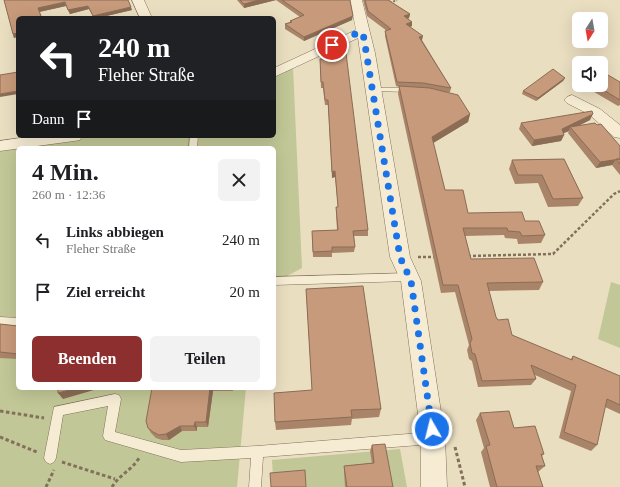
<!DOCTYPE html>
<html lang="de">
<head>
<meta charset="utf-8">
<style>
  :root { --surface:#fff; --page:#f2f2f2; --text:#202124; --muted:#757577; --accent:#8d2f2f }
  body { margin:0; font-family:Georgia,serif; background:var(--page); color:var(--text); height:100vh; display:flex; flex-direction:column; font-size:15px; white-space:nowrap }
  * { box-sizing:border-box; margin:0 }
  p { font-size:13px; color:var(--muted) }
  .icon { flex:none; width:22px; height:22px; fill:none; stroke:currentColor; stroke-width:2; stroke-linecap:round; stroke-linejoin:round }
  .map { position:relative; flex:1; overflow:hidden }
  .panel { position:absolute; left:16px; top:146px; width:260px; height:244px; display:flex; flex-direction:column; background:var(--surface); border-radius:6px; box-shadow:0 4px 16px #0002 }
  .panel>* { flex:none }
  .guide { position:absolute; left:16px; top:16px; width:260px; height:122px; border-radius:6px; box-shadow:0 4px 16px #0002; background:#202124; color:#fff; overflow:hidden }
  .needle { width:26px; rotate:191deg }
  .tools { position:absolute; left:572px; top:12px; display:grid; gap:8px }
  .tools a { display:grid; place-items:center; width:36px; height:36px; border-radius:6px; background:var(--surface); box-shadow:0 4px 16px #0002; font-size:20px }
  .pin { position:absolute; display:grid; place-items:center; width:34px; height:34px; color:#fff; margin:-17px; border:2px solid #fff; border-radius:50%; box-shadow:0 1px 4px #0007 }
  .me { position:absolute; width:44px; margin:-22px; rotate:352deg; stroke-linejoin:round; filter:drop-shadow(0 0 3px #0008) }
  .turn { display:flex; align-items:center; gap:14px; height:84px; padding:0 16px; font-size:18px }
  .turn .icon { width:52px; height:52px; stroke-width:2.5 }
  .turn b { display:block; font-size:28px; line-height:34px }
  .then { display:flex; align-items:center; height:38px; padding:0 16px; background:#0003; gap:8px; font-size:15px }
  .round { display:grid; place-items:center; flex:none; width:42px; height:42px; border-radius:6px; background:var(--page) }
  .overview { display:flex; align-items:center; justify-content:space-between; height:68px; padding:0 16px }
  h1 { font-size:24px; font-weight:600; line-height:30px }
  .action { display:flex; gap:8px; margin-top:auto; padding:8px 16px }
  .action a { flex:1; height:46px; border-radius:6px; background:var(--accent); color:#fff; font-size:16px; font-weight:600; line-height:46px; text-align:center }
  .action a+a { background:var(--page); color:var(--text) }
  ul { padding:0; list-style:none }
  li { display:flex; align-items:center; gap:12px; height:52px; padding:0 16px }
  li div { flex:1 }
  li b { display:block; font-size:15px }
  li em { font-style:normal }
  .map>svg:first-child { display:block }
</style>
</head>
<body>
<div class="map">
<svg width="620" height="487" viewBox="0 0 620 487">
  <rect width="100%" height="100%" fill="#eadec1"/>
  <path fill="#c1c796" d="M293,67L302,268L274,283V148H18V388H246L237,487H0V147L81,136H274V76Z
    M611,282L620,285V348L598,339Z
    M400,449L407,487H306L273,478L272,460Z"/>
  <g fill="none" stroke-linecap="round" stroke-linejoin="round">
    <g stroke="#82705a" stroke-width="1">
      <path id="lane" d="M373,88H410L413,90L410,92L371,91V89Z
        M190,136H198L197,148H189Z
        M410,273L413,274L415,277L413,280L410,281L274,285V277Z
        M0,317L18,318V326L0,325Z
        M115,394L119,395L121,399L115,432L181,450L257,446L433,432L437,434L439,438L437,442L433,444L263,457L261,487H249L251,458L181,462L105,440L103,436L108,406L63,415L56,458L54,462L50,464L46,462L44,458L54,407Z"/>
    </g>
    <g stroke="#82705a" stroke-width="1">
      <path id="street" d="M132,0H144L152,18H140Z
        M350,0H362L375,53L410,257L421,281L445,438L447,487H421V438L401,281L390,257L358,38L274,77V68L356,30Z
        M572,95L600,109L620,125V138L614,137L590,115L567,103L564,100L567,97Z
        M34,136H82L80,140L74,141L0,151V141Z"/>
    </g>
    <path stroke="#82705a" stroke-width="2" stroke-dasharray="2 1.5" stroke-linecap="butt" d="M390,3L397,0"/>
    <path stroke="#82705a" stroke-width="2.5" stroke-dasharray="3 2" stroke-linecap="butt" d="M468,256L553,254L614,194L620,191
      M418,257H435"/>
    <path stroke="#82705a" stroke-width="3" stroke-dasharray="3.5 2.5" stroke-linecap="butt" d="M0,411L44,418
      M0,437L37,452
      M455,447L465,487
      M62,462L115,479
      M46,487L54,470
      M112,487C119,475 132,470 139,458"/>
    <use href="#lane" fill="#f6ecd4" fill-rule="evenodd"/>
    <use href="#street" fill="#f6ecd4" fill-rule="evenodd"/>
  </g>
  <path fill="#aa8469" d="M4,0L132,10L98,18H94L89,9L70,14L66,6L39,12L42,18H18L14,38Z
    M237,0H276L244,8Z
    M276,0H350L352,20L304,41L285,29V24L290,22V21L300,17Z
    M363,0H391L389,1L410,14L409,18L408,19L412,22V26L410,27L422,40L451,88L450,92H445L470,114L468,122L433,143L445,190L468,213L525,221L545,235L541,243L518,244L517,239L505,238L504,235L465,236L471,259L543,282L539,290L489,291L496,317L498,320L512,335L570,360L573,356L620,376V414L605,407L597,445L591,451L559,438L571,391L535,375L536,379L531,385L478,387L472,361L469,359L467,350L469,345L455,292L441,293L398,94L399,87L396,86L385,36V31H387L367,16Z
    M329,53L368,230V236H354L355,247L354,252L332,253V257H313L312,231L337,230L336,212V207H338L335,177L332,178L328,105H325L323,88H321L320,65V59H326L329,56Z
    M565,78L563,81L536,101L522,94L523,91Z
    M620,82V105L618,106L589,89L591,85H601Z
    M590,120L580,125L620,146V175L612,165L596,168L568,133L569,131L564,133V135L561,141L532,146L519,129L521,123Z
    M564,159L583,198L578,206L548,207L538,183L515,184L509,169L512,160Z
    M306,289L381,409L379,417L352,419L351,425L276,430L275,422L312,390Z
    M0,324L18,326V359L0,358Z
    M152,388H233V391H213L208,427H197V431H182L169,440H162L156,438L151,433L148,428Z
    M480,413L514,428L544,454L542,456L545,466L538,472L543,487H490L481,452L484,448L476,420Z
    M372,445L393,487H345L344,471V466L372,463L370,451Z"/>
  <path fill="#8b6c55" d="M259,0H276L244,8V4Z
    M65,2L66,6L39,12L38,8Z
    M88,6L89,9L70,14L68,10Z
    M131,7L132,10L98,18H94L93,16Z
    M410,14L409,18L403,20L404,16Z
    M41,16L42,18H33Z
    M353,16L352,20L304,41V37Z
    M412,22V26L406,28V24Z
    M18,33V37L14,38L13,34Z
    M423,36L422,40L419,41V37Z
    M565,78L563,81L536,101L538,98Z
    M18,91V94L0,97V94Z
    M470,114L468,122L430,145L432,137Z
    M593,114L590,120L572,129L570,127L569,131L559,135L562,129Z
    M564,135L561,141L532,146L534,140Z
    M616,159L612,165L596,168L600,162Z
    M335,171V177L332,178V172Z
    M77,388H94V390L63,399L58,393Z
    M210,388H212L213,391L208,427L206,422Z
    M195,422L197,427V431L194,426Z
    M180,426L182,431L169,440L166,434Z"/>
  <path fill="#c69a7a" stroke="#8b6c55" d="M4,0H128L131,7L93,16L88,6L68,10L65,2L38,8L41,16L33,18H18V33L13,34Z
    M240,0H259L244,4Z
    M282,0H350L353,16L304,37L285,24L292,22L290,21L304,15Z
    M365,0H388L410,14L404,16L412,22L406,24L423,36L419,37L451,88L423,83L397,82L385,31L391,29L368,11Z
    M329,53H346L368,230L353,231L355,247H332V251L313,252L312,231L338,230L336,207H338L335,171L332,172L328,100H325L323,82H321L320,59H326V56H329Z
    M553,69L565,78L538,98L523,91Z
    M18,72V91L0,94V75Z
    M608,75L620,82V100L595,85H601V79Z
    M399,86L430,88L458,95L470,114L432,137L445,190H463L468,213L522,212L525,221H539L545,235L522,236L520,232L508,231L507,228H463L471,259L534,258L543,282L487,283L496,317L498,320L508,319L512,335L572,360L573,356L620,376V405L607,399L597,445L564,432L576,385L531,365L536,379L482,381L475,354L472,353L470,343L472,339L458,285H443Z
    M592,111L593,114L562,129L564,135L534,140L521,123Z
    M595,123L597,125L601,124L620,146V159L600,162L570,127Z
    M564,159L583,198L553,199L542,175H518L512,160Z
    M616,159H620V164Z
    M363,286L381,409L351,410L352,417L275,422L274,393L312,390L306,289Z
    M0,324L18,326V354L0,352Z
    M58,388H77L58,393Z
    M152,388H210L206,422H195L194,426H180L166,434L159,435L153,432L148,428L146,421Z
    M509,411L514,428L535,426L544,454H541L545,466H536L543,487H497L486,446L490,445L480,413Z
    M385,444L393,487H347L344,466L374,463L372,445Z
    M305,470L306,487H271L270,473Z"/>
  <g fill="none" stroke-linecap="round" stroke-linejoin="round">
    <path stroke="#1a73e8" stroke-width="7" stroke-dasharray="0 12.6" d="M332,45L355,34L363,33L400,257L411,281L432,429"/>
  </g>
</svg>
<div class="tools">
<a><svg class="needle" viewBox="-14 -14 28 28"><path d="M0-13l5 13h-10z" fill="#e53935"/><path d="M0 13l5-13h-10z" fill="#757577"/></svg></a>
<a><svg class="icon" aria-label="sound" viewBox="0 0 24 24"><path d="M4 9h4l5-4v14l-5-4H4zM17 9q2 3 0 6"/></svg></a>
</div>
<div class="pin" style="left:332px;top:45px;background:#d93025"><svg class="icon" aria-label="arrive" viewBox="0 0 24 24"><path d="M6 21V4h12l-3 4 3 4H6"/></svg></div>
<svg class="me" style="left:432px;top:429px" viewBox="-20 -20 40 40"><circle r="17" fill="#1a73e8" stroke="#fff" stroke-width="3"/><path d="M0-11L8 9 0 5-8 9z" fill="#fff"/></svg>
<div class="guide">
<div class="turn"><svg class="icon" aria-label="left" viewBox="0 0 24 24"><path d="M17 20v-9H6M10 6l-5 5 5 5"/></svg><div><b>240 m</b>Fleher Straße</div></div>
<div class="then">Dann<svg class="icon" aria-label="arrive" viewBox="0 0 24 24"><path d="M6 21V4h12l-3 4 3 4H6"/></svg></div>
</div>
<section class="panel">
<div class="overview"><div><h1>4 Min.</h1><p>260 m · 12:36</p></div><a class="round"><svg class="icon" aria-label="close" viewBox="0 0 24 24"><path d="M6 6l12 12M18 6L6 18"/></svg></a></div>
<ul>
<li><svg class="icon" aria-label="left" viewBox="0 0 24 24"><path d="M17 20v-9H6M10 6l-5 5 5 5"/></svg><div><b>Links abbiegen</b><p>Fleher Straße</p></div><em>240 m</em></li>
<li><svg class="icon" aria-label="arrive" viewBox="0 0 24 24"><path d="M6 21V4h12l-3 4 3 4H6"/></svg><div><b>Ziel erreicht</b></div><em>20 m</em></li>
</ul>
<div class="action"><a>Beenden</a><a>Teilen</a></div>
</section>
</div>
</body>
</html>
